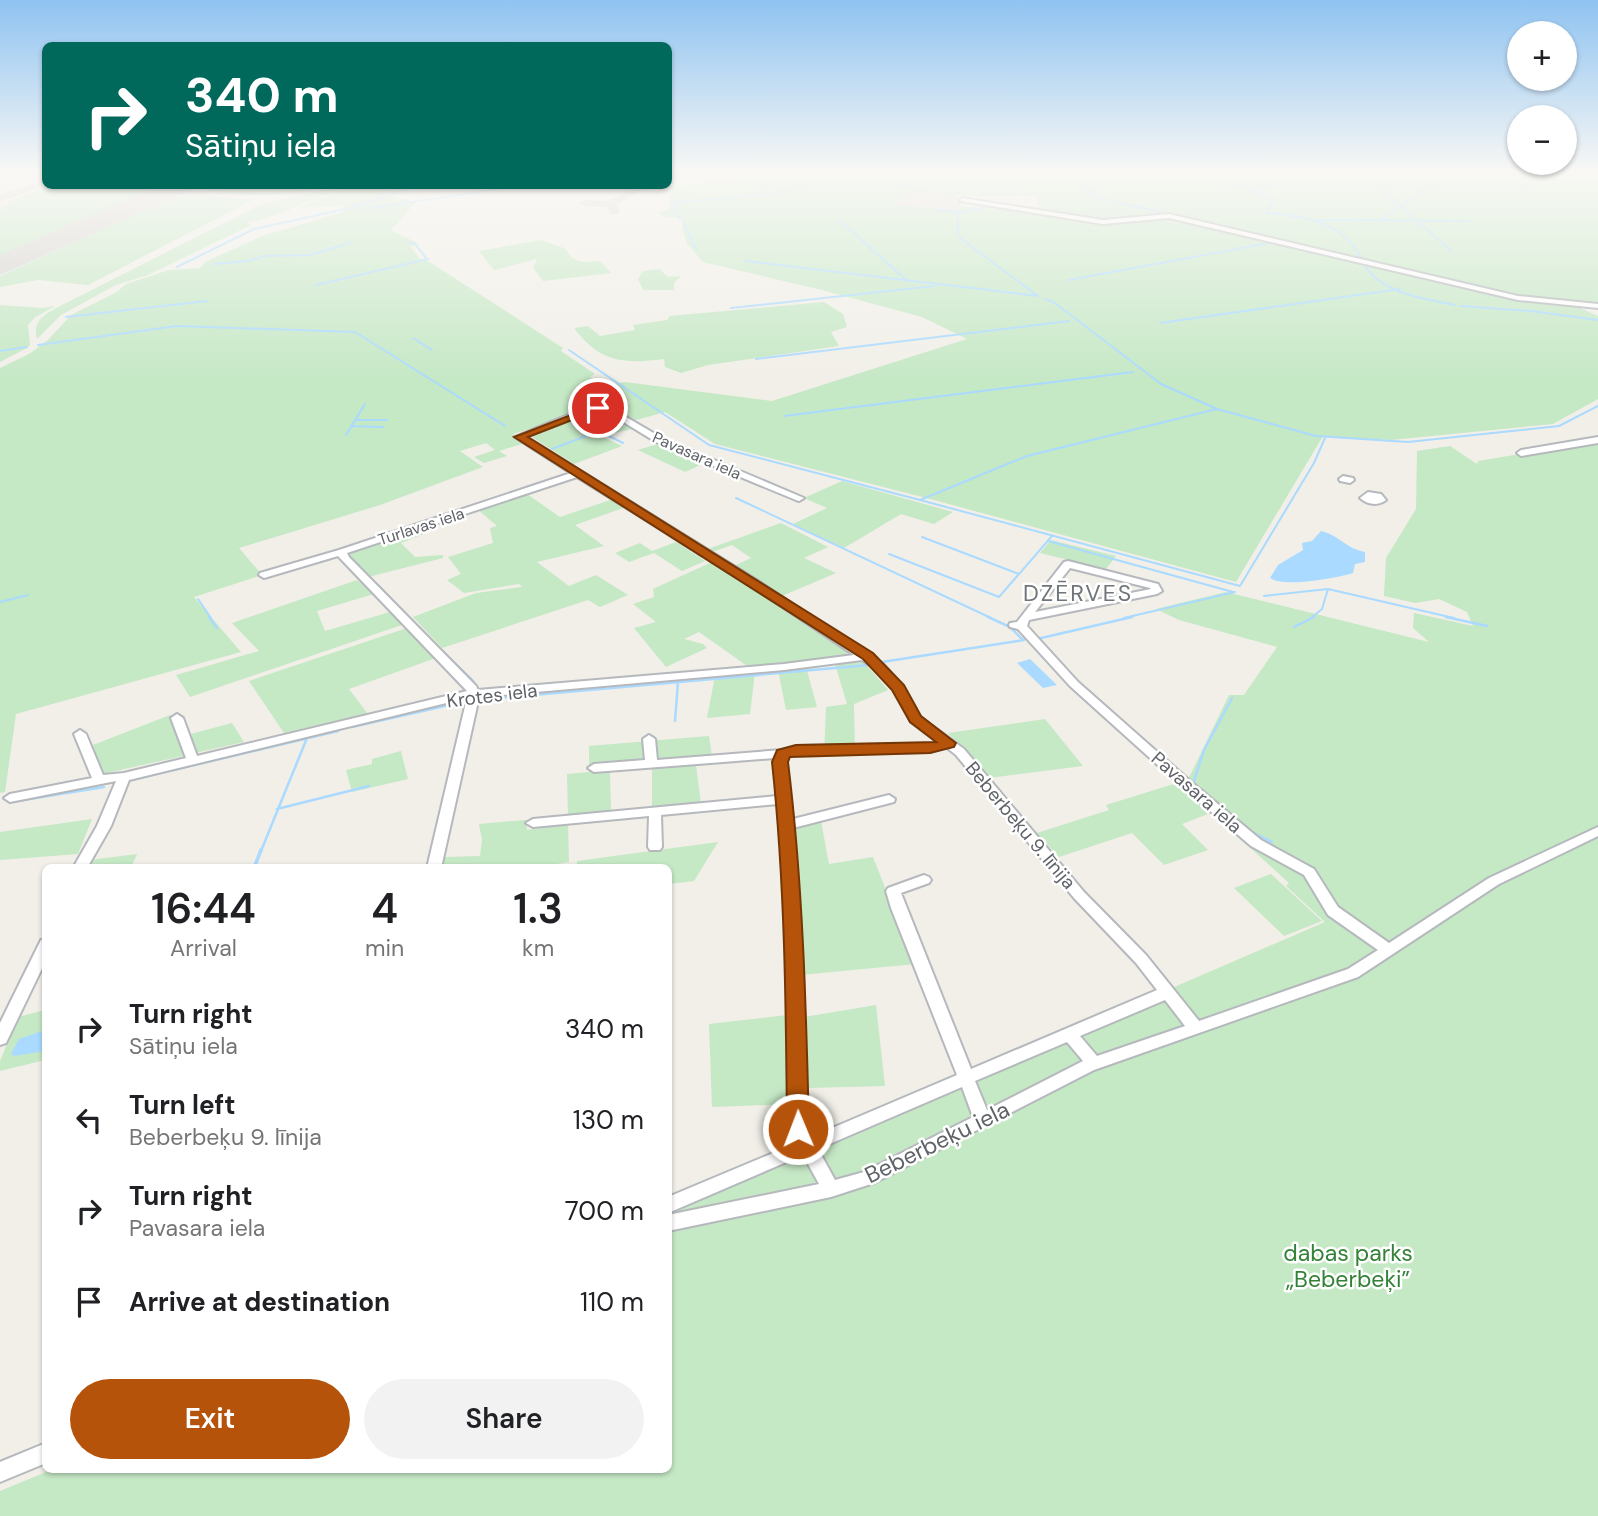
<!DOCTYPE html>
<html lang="en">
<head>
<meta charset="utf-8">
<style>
  :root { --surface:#fff; --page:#f2f2f2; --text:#202124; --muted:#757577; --accent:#b45309 }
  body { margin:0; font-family:"DM Sans",sans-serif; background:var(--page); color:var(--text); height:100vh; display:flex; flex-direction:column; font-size:26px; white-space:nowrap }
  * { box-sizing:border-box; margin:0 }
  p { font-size:23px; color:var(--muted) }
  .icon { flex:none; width:38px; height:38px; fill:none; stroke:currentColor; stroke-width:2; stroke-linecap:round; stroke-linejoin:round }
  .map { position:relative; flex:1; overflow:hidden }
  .side { position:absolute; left:42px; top:864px; width:630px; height:609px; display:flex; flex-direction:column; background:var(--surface); border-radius:10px; box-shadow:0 2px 5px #0004 }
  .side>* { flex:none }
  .banner { position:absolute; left:42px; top:42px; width:630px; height:147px; border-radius:10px; box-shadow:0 2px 5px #0004; background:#00695c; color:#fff; overflow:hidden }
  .tools { position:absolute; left:1507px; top:21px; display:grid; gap:14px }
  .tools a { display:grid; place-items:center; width:70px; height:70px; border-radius:50%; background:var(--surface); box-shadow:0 2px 5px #0004; font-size:35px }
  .pin { position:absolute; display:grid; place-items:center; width:60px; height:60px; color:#fff; margin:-30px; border:4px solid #fff; border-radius:50%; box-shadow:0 2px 7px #0007 }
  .me { position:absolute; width:77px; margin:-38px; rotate:359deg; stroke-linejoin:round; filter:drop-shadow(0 0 5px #0008) }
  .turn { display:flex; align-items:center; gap:24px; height:147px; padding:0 28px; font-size:32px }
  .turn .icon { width:91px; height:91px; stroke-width:2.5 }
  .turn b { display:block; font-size:49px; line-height:60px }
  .eta { display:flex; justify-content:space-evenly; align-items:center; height:119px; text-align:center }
  .eta b { font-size:42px; font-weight:600; line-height:49px }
  .action { display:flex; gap:14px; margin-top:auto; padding:14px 28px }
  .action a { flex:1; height:80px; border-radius:42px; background:var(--accent); color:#fff; font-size:28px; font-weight:600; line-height:80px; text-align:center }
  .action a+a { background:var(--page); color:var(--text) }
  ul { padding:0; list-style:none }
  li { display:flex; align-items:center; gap:21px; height:91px; padding:0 28px }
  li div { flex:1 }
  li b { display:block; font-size:26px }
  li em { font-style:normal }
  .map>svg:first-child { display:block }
</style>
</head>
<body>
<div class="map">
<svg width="1598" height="1516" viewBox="0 0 1598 1516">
  <rect width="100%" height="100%" fill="#f1efe8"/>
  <path fill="#e0deda" d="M912,190L951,193L963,200L956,210L894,205Z"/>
  <path fill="#c5e8c5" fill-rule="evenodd" d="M794,170H848L826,177L828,178L856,170H1598V304L1552,303L1578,307L1598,316V399L1553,424L1391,440L1323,436L1236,582L934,500L715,444L665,412L629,422L637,428L609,434L578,418H564L513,434L525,443L499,451L507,456L484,463L474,457L495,450L486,443L460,451L483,467L380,505L239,548L262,575L194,597L241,652L16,714L5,792L0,793V368L29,354L48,340L71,315L117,292L126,284L169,270L200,268L205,262L262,236L344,212L342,206L297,208L353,186H408L384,194L416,202L391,230L419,244L411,247L420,259L428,261L563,348L561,351L595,374L590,377L606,385L625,382L772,401L967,339L922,317L822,290L703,262L687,244L682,229L684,219L663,216L658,213L669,208L671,186L781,175V172ZM913,190L962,196H1036L1041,213L959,206L956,210L895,205Z
    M47,186H159L0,257V210L12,200Z
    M202,186H322C285,199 238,198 200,188Z
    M332,188L342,189L259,221L253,220L247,223L251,225L148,275L116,285L61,315L37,339C32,319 46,314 62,305L262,204Z
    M204,195L253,200L88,285L38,280L0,287V276L162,202L183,196Z
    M541,240L566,249C574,265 584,262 600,261L611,273L543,281L533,268L537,259L494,270L479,251Z
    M660,269L668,277L681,276L674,283V290H643L638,279L643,271Z
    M824,302L843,314L847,327L831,332L839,346L708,365L681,373L665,367L664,359C625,364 600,363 574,328L588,326L600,336L635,330L633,325L667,320L670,316Z
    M0,305L42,308L55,306L34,318L28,325L30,345L27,348L0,362Z
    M569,421L622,446L574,464L527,434Z
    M1598,441V1516H0V1491L51,1470H668L669,1205L1325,922L1286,886L1289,883L1184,788L1229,695H1244L1277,647L1179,620L1156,609L1226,592L1429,642L1413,628L1414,613L1473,626L1467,612L1439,599L1415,603L1384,596L1386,558L1416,509L1417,451L1450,446L1477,464L1478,461Z
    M661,443L707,462L685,472L638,450Z
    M842,481L953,512L934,524L901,514L844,548L793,524L827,508L804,498Z
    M524,492L560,517L613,499L626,507L575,525L604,546L537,562L569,586L596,575L628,595L600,607L588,600L442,648L413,617L476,593L522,587L519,584L464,593L447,580L461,574L448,557L493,543L490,528L497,526L477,509Z
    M781,523L828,547L804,558L836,573L782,596L734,566L751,558L732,545L712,552L708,549Z
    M432,524L429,532L401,543L415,557L443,555V558L368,577L349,557L352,551Z
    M1051,540L1116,556L1106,569L1040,553Z
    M676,542L705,561L682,571L654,553L629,562L615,553L640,543L652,551Z
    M712,562L860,656L750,668L699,632L684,639L703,644L707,648L666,667L634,628L656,622L633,604L654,597L653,589Z
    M357,580L374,594L317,611L325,631L390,612L402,625L190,697L176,675L259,651L232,623Z
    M410,627L436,658L349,689L368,714L284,733L249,681Z
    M864,662L888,690L854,704L855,755L824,757L826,707L847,704L835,664Z
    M806,667L817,707L786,710L778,670Z
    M755,672L750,714L707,718L715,676Z
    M170,715L180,736L183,756L102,774L93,745Z
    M1045,719L1083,766L989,778L948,733Z
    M232,723L244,742L195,753L187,735Z
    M709,736L713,763L696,765L701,804L652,809V768L610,772L611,812L568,816L567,774L589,772V746Z
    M401,751L408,779L352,792L346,770L372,764V759Z
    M1177,783L1208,814L1182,824L1208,850L1164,865L1132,833L1059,857L1037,833L1109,810L1106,805Z
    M92,819L78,854L0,860V832Z
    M526,820L527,830L568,824L569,862L532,868H442L445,857L480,856L482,840L479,824Z
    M821,821L829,864L873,857L915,964L801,975L792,827Z
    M718,842L694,881L669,884L668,868H577V861Z
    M137,854L131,868H86L90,860Z
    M1271,874L1322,921L1284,936L1234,888Z
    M876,1005L885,1086L806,1088L804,1017Z
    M45,1010V1060L0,1071V1061L18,1017Z
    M787,1015L793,1104L712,1107L709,1024Z"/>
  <path fill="#aadaff" d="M1321,531C1337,534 1347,549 1365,552V562L1355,564L1353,573C1336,578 1284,588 1270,578L1278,565L1303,550L1302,543L1312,541Z
    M1030,659L1057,685L1043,688L1017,663Z
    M45,1030V1051L14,1056L11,1054L19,1039Z"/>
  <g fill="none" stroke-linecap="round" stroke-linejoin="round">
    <path stroke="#aadaff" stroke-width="2" d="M852,170L922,191
      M1049,170L1080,181L1093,197L1160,212
      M1194,170L1253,191L1305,170
      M771,173L789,170
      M1384,191L1416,220
      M1256,192L1274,200L1266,213C1304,216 1345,222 1362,260
      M365,209L518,186
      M935,210L962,212L986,207
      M958,212V236
      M680,219L673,203L769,194L852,170
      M682,220L696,249
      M839,220L904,278
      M1312,220L1470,221
      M1380,220L1438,181L1411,170
      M1419,222L1451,251
      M1208,223L1225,227
      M960,238L1038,296
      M409,242L415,244L426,258
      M745,261L1038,296
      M1363,263C1380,293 1424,299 1455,305
      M214,264L248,261L265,256L310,255L350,243
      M177,267L254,229L350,208L417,186
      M1069,280L1275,242
      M316,285L428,259
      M1045,299L1055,303L1161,384L1217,409L1316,436L1408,442L1559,426L1598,406
      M1460,306L1531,311L1598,320
      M731,308L934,286
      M66,317L207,301
      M1160,323L1400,289
      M413,338L432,350
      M38,345L177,326L355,332L505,426
      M569,350L709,445L920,500
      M0,351L27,347
      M756,359L1069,321
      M1217,409L1027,456L920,500L1240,586L1314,463L1325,438
      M784,416L1133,372
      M355,420H387
      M351,426L383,427
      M346,435L365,404
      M552,449L599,431L623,443
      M736,498L991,618
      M614,500L691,550
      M922,537L1019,574
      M1048,541L1233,592
      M697,554L702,557
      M889,554L999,597L1052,536
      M378,585L407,615
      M1264,596L1328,589L1454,618
      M198,599L211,618
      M0,602L28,595
      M1124,618L1235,592
      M1311,618L1322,609L1328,589"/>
    <path stroke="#aadaff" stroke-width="2.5" d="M209,617L217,628
      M988,617L1010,627L1023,640
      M1446,617L1487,626
      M411,619L439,648
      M1294,627L1314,617
      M1037,639L1132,617
      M445,654L473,681L479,692
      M882,662L1024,640
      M477,700L869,665
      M675,721L678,682
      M352,727L467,701
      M127,781L338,731
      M1193,784L1204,750L1232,698
      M11,802L104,787
      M277,809L369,786
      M1251,832L1272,842
      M261,851L307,738"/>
    <path stroke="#aadaff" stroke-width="3.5" d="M254,868L261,850"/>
    <path fill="#d4d3d0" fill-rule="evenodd" d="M668,170H682L668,177Z
      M46,178V185L0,202V195Z
      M326,186H348L350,188L345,191Z
      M638,186H651L616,205L620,212L618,214H610L606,207L585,206L579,203L585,200L608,201Z"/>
    <path fill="#d4d3d0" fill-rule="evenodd" d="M157,186H191L187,192L0,275V255Z"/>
    <g stroke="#b5b8bc" stroke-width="4">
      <path id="minor" d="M962,198L1103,220L1169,214L1518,296L1598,304V308L1518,300L1169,218L1103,224L960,201Z
        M609,407L662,438L804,498L799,501L796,500L656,442L607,412L587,413L526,437L758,581L866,653L872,654L873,657L884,665L903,686L920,717L964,749L1084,892L1146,955L1199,1021L1348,969L1378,950L1328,915L1304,875L1251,846L1181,786L1070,686L1018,629L1010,627L1009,625L1010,623L1017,622L1064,562L1068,561L1158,584L1162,591L1157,594L1029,620L1027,626L1078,682L1189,780L1261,840L1314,869L1338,907L1389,943L1489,878L1598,827V836L1499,884L1358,977L1094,1070L874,1183L831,1197L668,1231V1215L819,1184L803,1155L668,1213V1197L797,1143L790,1129C789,1020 789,912 778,804L661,815L662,847L660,850H650L648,847L649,816L533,827L526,823L533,819L777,796L774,762L775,758L594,772L588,768L594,764L645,760L643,739L649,735L655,739L657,760L782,750L796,746L930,744L938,742L911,722L894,689L876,669L862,660L784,670L479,697L441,868H427L467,698L129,780L111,826L87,868H73L97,826L116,781L10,802L4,798L10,794L92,778L74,734L80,730L86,734L103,775L124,773L186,758L171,718L177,714L183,718L197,756L467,691L338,556L264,578L259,575L260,573L339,550L571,473L515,437L582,409ZM577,477L750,585L854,655L784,664L478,690L476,686L349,557L347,553ZM1070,568L1150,588L1151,589L1035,612ZM946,747L956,755L1074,898L1136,963L1157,990L971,1069L901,893L929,883L931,880L929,877L924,875L888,888L886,891L891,908L957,1075L811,1137L806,1128L803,969L793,828L894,802L895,799L889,795L793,819L786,762L788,756L797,754L930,752ZM1165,1000L1185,1026L1097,1056L1080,1036ZM1067,1042L1083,1061L987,1110L975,1081ZM962,1087L973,1117L864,1172L835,1180L818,1149Z
        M1598,437V443L1521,456L1517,453L1521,450Z
        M1343,476L1353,478L1354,480L1350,483L1340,481L1339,479Z
        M1368,492L1381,494L1386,500C1378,506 1368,505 1360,498Z
        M46,939V960L6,1043L0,1045V1023L39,944L41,940Z
        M46,1443V1463L0,1482V1462Z"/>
    </g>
    <use href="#minor" fill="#fff" fill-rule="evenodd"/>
  </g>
  <linearGradient id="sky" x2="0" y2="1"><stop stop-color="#8fc3f1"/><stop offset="0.45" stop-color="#f9f8f5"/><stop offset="1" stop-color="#f9f8f5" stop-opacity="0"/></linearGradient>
  <rect width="1598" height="382" fill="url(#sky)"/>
  <path fill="#b45309" stroke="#753606" stroke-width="2" d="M594,406L603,408L528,437L873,653L904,685L921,716L956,743L954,747L930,753L790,757L788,762C803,884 806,1006 809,1129L806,1135L798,1138L790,1135L787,1129C786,1006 785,884 772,762L777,750L796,745L936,742L910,722L892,690L863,659L514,437Z"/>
  <g text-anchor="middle" stroke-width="5" stroke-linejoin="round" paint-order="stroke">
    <g font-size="16" fill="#5f6368" stroke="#fff">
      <text transform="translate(697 455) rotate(24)" y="6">Pavasara iela</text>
      <text transform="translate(421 526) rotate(-18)" y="6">Turlavas iela</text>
    </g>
    <g font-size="19" fill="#5f6368" stroke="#fff">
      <text transform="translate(492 695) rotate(-7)" y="7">Krotes iela</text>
      <text transform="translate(1197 792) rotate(41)" y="7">Pavasara iela</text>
      <text transform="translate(1021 825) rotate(50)" y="7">Beberbeķu 9. līnija</text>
    </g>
    <g font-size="23" letter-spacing="2" fill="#70757a" stroke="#fff">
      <text x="1078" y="601">DZĒRVES</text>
    </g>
    <g font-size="23" fill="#5f6368" stroke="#fff">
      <text transform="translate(937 1142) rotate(-26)" y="8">Beberbeķu iela</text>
    </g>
    <g font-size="23" fill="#348238" stroke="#fff">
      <text x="1348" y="1261">dabas parks<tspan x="1348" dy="26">„Beberbeķi”</tspan></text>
    </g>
  </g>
</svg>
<div class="tools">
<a>+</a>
<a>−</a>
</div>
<div class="pin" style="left:598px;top:408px;background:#d93025"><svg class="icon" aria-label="arrive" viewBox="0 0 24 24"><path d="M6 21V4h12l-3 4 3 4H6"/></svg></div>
<svg class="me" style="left:798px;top:1129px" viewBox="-20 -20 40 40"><circle r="17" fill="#b45309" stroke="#fff" stroke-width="3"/><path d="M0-11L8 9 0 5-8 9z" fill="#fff"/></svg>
<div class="banner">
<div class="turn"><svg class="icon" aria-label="right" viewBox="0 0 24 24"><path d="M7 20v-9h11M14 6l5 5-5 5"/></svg><div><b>340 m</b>Sātiņu iela</div></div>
</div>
<section class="side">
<div class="eta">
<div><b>16:44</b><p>Arrival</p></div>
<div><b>4</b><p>min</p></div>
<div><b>1.3</b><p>km</p></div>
</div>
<ul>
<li><svg class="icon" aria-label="right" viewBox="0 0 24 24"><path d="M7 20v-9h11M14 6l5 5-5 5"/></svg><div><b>Turn right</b><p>Sātiņu iela</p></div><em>340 m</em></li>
<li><svg class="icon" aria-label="left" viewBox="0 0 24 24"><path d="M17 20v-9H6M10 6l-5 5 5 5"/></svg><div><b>Turn left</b><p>Beberbeķu 9. līnija</p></div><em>130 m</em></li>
<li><svg class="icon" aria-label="right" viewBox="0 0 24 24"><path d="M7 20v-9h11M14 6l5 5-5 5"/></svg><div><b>Turn right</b><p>Pavasara iela</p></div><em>700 m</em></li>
<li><svg class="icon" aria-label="arrive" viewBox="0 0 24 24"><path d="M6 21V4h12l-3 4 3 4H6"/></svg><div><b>Arrive at destination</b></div><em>110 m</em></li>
</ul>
<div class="action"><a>Exit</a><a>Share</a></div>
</section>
</div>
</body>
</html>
